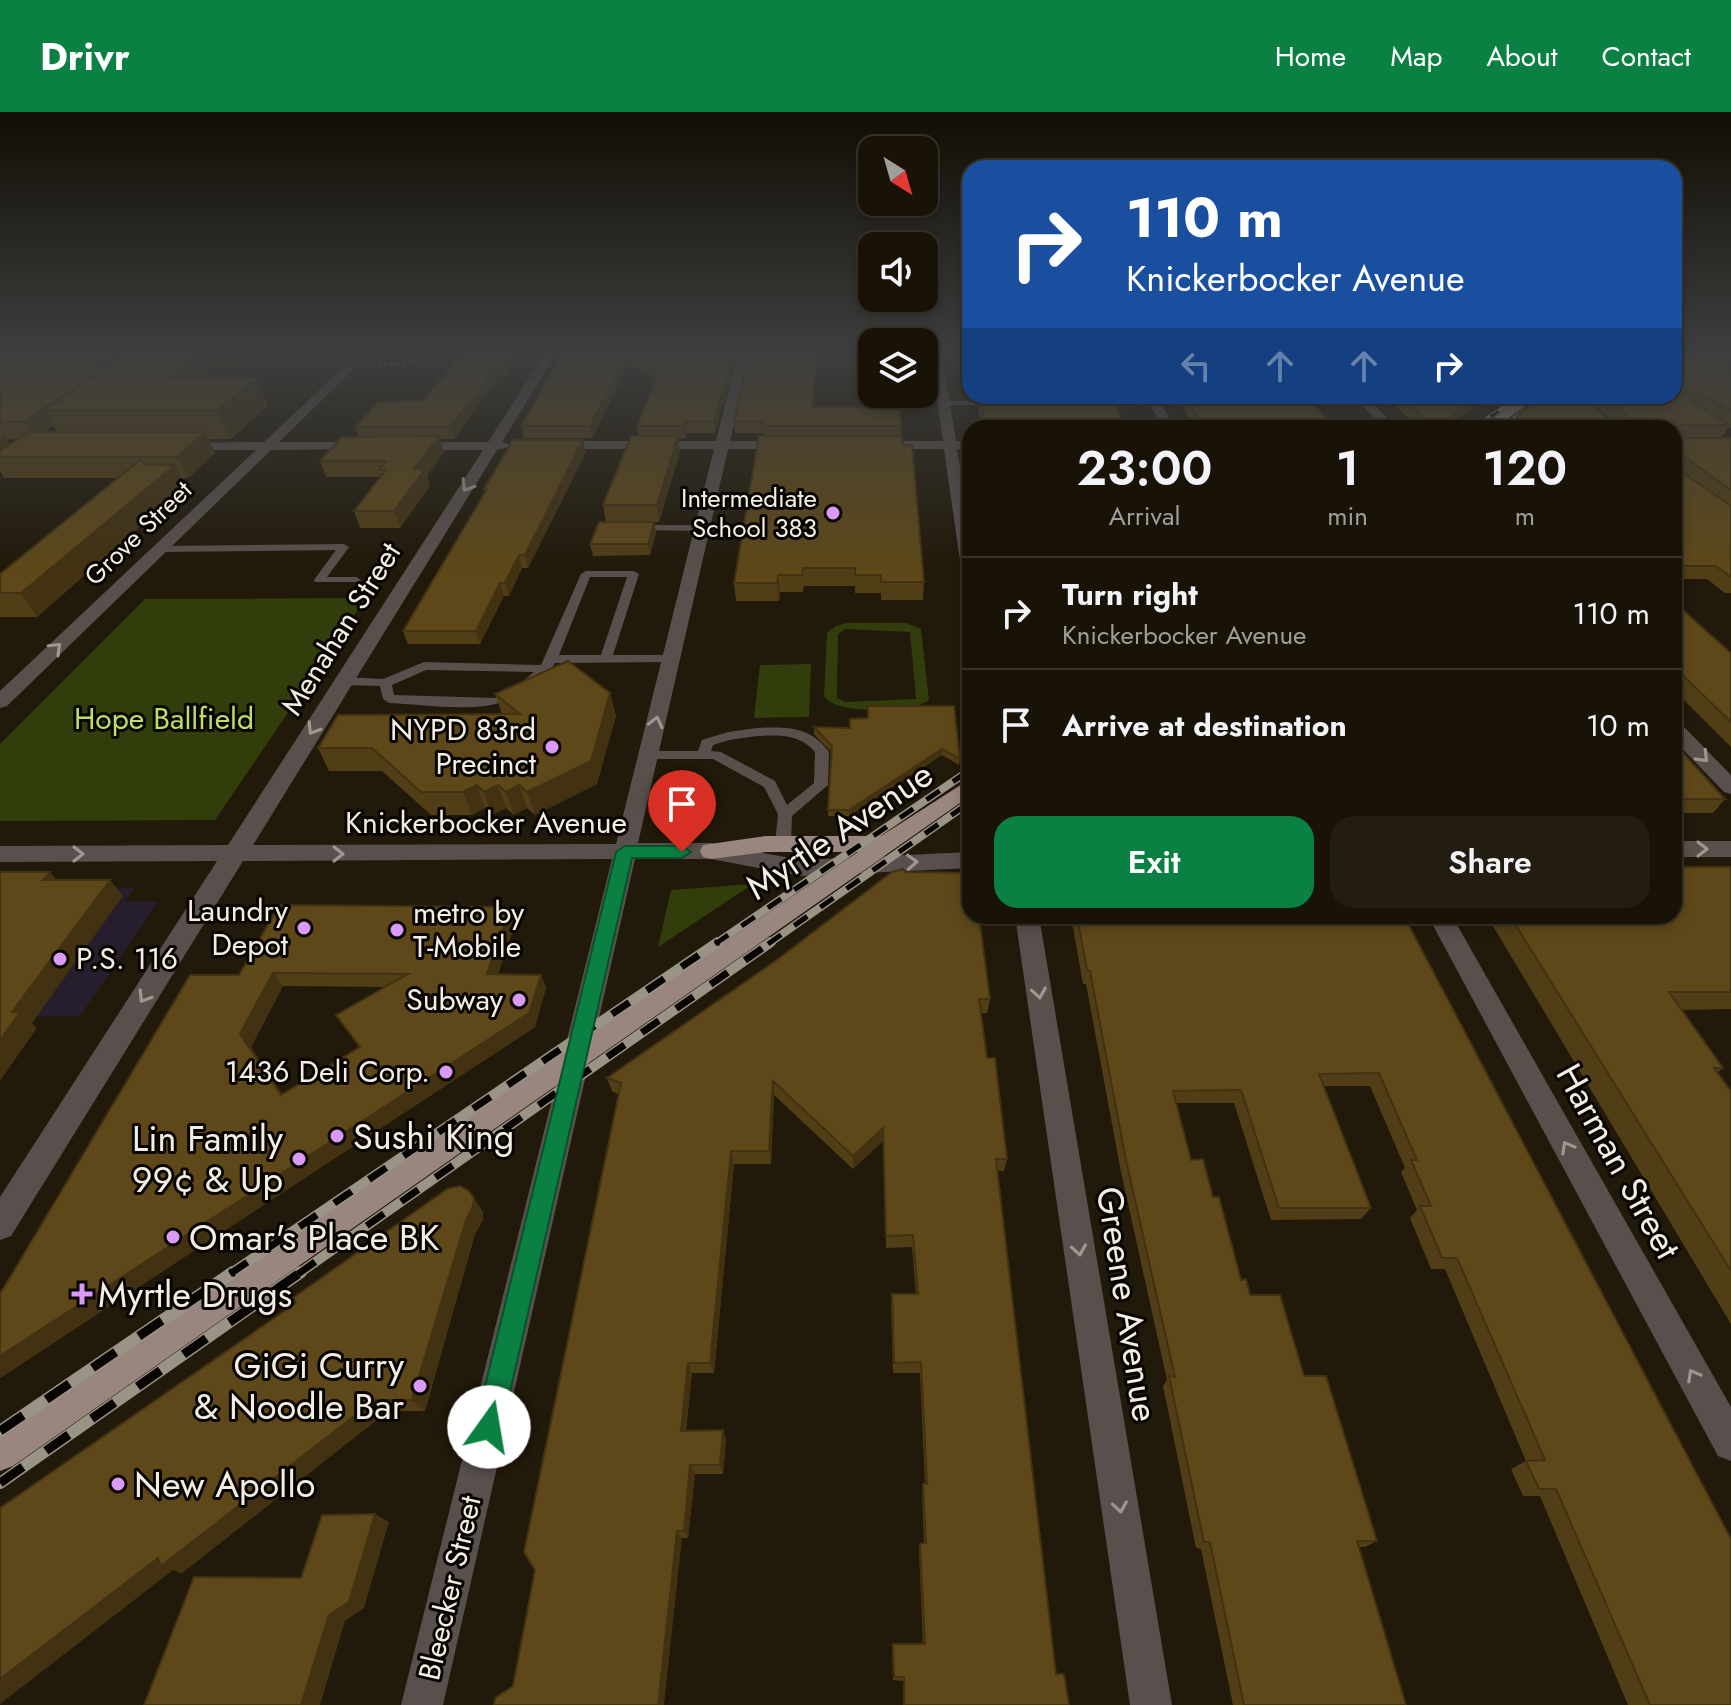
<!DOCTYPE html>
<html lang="en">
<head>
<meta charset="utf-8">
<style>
  :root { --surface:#191307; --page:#221c11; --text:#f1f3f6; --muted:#9f9e9b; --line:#373228; --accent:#0b8043 }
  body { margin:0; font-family:Jost,sans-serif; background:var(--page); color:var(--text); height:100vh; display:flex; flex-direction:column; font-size:30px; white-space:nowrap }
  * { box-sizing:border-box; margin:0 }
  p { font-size:26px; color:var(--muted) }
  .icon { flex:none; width:44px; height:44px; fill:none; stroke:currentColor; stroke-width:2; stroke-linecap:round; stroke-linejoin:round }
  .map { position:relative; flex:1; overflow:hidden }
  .drawer { position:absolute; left:962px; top:308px; width:720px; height:504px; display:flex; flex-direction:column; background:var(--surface); border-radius:24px; box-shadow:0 4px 12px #0003,0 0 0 2px var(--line) }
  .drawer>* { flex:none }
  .hud { position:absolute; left:962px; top:48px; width:720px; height:244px; border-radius:24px; box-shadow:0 4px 12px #0003,0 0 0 2px var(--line); background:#1a4fa0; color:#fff; overflow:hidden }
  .needle { width:52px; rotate:143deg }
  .buttons { position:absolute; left:858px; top:24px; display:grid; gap:16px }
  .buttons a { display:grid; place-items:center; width:80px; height:80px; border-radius:16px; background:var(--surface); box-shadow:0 4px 12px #0003,0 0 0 2px var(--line); font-size:40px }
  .pin { position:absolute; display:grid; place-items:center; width:68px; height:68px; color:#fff; margin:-82px -34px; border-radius:50% 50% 50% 0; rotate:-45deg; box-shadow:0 0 8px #0007 }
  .pin .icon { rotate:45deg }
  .me { position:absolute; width:88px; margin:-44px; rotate:13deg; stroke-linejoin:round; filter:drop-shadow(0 0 6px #0008) }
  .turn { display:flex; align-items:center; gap:28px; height:168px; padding:0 32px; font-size:36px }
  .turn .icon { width:104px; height:104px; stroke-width:2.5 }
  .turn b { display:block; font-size:56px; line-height:68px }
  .lanes { display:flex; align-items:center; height:76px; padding:0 32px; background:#0003; justify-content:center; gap:40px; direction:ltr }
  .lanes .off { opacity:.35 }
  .eta { display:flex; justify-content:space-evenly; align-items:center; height:136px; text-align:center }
  .eta b { font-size:48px; font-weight:600; line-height:56px }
  .button { display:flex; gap:16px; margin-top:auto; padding:16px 32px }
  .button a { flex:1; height:92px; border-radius:24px; background:var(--accent); color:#fff; font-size:32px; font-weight:600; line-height:92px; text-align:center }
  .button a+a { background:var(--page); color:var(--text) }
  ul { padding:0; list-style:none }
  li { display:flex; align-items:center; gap:24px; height:112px; padding:0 32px; border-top:2px solid var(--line) }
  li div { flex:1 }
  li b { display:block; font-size:30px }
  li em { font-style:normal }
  header { display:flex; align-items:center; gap:48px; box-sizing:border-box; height:112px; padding:0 40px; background:var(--accent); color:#fff }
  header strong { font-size:38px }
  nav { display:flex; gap:44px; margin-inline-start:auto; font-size:28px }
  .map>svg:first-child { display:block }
</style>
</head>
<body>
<header>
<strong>Drivr</strong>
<nav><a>Home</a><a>Map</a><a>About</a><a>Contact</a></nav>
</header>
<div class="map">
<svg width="1731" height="1593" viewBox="0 0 1731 1593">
  <rect width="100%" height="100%" fill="#211909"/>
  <path fill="#261e2d" d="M134,776L125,789L158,790L80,904L0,905V777Z"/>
  <path fill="#313e0b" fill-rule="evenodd" d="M198,237H343L270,239L249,256H172Z
    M366,486L215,708L0,709V632L145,487Z
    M847,511H906L921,517L929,588C912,601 834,603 824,584L827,521L836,514ZM845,517L910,520L916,587L845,590L837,586L838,522Z
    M811,552L809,605L754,606L760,553Z
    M753,772L658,835L671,778Z"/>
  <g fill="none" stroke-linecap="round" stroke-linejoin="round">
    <path stroke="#7d7769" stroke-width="3" stroke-dasharray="3 3" stroke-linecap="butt" d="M378,252H406L437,240L435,237"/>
    <path fill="#59504d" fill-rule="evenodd" d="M865,239H872V243H865Z
      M941,289H999L1003,291L999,293H944Z
      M633,413H702L707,416L702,419L629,418V414Z
      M344,432L349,435L327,465H356L361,468L360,470H315L314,468L336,438L159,440L154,437L159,434Z
      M586,459H634L639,462L613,543H671L675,544V550L555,551C516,610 451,594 389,591L383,587L380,574L343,573L337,569L343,565L383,567L424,550L541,553L581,462ZM590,465H627L601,543H559ZM426,558L534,560L512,578L495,586L394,583L392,573Z
      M757,616C787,615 810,614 829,640L828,673L792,704L791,732L783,737L775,732L778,702L764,675L713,647H648L641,643L648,639H698L702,628L728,620ZM757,624C779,623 800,622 815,640L814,671L787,693L775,669L721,640L711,639L713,633L729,628Z"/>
    <path fill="#59504d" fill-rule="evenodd" d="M167,237H180L145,263H137V259Z
      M548,237H559L502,330L513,334L497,338L253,733L616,732L714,337H554L547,333L554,329H716L739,237H750L730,329H790L797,333L790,337H728L638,731H711L801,748L970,740V756L801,764L711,747H635L443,1593H401L612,747L243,749L11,1124L0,1128V1085L217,749L0,750V734L228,733L483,338H410L403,334L410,330H488Z
      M930,237H941L956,329H970V337H957L970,413V467L962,462L944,337H870L863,333L870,329H943Z
      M344,255L354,257L279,330H366L371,331V337L271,338L7,594L0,596V579L256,338H182L177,337V331L264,330Z
      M1145,284H1157L1175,316H1163Z
      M1354,284H1367L1396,316H1383Z
      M1674,610L1681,612L1731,663V682L1724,680L1674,628Z
      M1674,729H1731V745H1674Z
      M1015,804H1039L1172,1593H1130Z
      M1428,804H1452L1731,1295V1349L1718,1344Z"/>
    <path fill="#99867f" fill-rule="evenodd" d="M1525,284H1539L1495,316H1480Z
      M970,667V684L13,1354L0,1359V1319L858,740H765L711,747L703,745L700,739L703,733L765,724H881Z"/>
    <g stroke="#9a9487" stroke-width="5">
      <path id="rail-far3" d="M1474,316L1521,284
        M1502,316L1547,284"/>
    </g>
    <g stroke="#9a9487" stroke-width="8">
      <path id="rail-far2" d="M715,832L970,658
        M768,832L970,690"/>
    </g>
    <g stroke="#9a9487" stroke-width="10">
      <path id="rail-far1" d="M230,1162L718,830
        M298,1162L771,830"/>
    </g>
    <g stroke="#9a9487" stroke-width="12">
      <path id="rail" d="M0,1319L233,1160
        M0,1371L301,1160"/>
    </g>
    <use href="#rail-far3" stroke="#080502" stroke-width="3" stroke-dasharray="10" stroke-linecap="butt"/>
    <use href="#rail-far2" stroke="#080502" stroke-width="5" stroke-dasharray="16" stroke-linecap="butt"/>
    <use href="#rail-far1" stroke="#080502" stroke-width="7" stroke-dasharray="21" stroke-linecap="butt"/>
    <use href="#rail" stroke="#080502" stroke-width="9" stroke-dasharray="28" stroke-linecap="butt"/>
  </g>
  <path fill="#513e16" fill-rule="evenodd" d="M0,237H153L143,244H200L209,265L268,293L231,327H209L215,341L188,366H181L186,374L37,505H0V462L118,366H4L0,359ZM53,313L57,320H44ZM18,327L9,333L6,328Z
    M466,237H526L508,264L501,262L454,327H440L444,340L427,364L430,374L400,416H360L354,399L380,365H326L320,349L359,325L355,315L423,289Z
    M566,237H738L715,321H686L685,326H678L680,340L659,410H654L656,421L650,443L593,444L590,432L606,410L603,393L639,324L637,314L657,265L628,253L592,326H524L521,314Z
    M750,237H818L813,295L901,314V324L924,470L923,488H881V481H855V474H804L803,480H780L779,489H736L734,471L763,324V321H735L734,309Z
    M959,237H970V274L965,264Z
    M1711,237H1731V316L1728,315L1722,325H1679V326H1731V481H1725L1707,467H1674V316H1509L1513,308L1534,291L1537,284H1579L1608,307H1611L1582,284H1674Z
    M883,282H914V288H883Z
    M974,284H1007L1009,291L1087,290L1084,284H1133V285L1132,295H1117L1124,316H982L978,296V286H975Z
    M1177,284H1306L1335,316H1195Z
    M1385,284H1494L1444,316H1419Z
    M586,340L528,456H522L509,484H504L480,532H408L403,519L485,381L484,377Z
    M1674,490L1731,541V635L1674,578Z
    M495,582L616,603L597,672L535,703L527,696L514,703L506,696L492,703L485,696L472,703H431L382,659H329L318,636L502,602Z
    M868,594L960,647L959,653L942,643L849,704H828L831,640L814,622V615L850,616L868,606Z
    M1674,631L1725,687L1713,701H1674Z
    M970,639V660L963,656L964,643Z
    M1731,755V897L1681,898L1723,956L1718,960L1731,979V1212L1487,804H1674Z
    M1071,804H1404L1731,1593H1628L1540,1384H1523L1511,1357L1526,1349L1445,1157H1431L1410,1106L1417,1098L1401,1060L1405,1056L1370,974H1324L1371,1096L1361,1107L1271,1108L1234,991H1176L1191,1048L1213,1085L1241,1168L1250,1183L1304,1264L1377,1429L1365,1435H1359L1406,1593H1233L1201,1437L1196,1436L1163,1274L1167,1268L1121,1060L1086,872H1083Z
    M516,809L498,862L541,863L546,876L535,915L0,1266L239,863ZM283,874L385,875L336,903L359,935L282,982L251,935Z
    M778,847L990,887L987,901H981L987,946L1007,1047L1004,1059H997L1056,1562L1069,1593H903V1569L893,1568L892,1537L893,1532H923L919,1439L920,1432H924L922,1380L923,1372H925L920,1261H893L891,1193L892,1182H916L912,1135L886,1136L883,1029L853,1057L774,983L771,1052H734L714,1261H692L686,1319L726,1327L723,1362H695L688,1426H682L513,1574L535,1458L618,982L612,979L607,966Z
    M483,1100V1108L475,1122L425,1299H388L182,1461L173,1458Z"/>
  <path fill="#423212" d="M121,237H153L111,266L44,298L53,313L34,327L24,310L94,255Z
    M517,237H526L508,264L505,253Z
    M734,237H738L715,321L714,309Z
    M817,237H818L812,307V295Z
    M627,242L628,253L592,326L590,314Z
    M200,244L212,271L170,265Z
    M499,252L501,262L454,327L450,315Z
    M256,266L268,293L231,327L217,298Z
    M1481,284H1494L1444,316H1439L1442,309Z
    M685,310L686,321L685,326L683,314Z
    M205,320L215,341L188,366L177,345Z
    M4,323L15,341L0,345V326Z
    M439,324L444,340L427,364L430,374L400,416L394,399L414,357Z
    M678,324L680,340L659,410L657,393Z
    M583,328L586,340L528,456L525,443Z
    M175,353L186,374L37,505L21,481Z
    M654,410L656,421L650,443L648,432Z
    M519,443L522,456L509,484L505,471Z
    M778,463L780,480L779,489L777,471Z
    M500,471L504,484L480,532L476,519Z
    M610,581L616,603L597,672L535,703L527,680Z
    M942,637V643L849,704V698Z
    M477,673L485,696L472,703L463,680Z
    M498,673L506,696L492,703L484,680Z
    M519,673L527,696L514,703L506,680Z
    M50,760L64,776L43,768Z
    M110,768L123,784L32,911L37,916L0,969V928L12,900Z
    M511,795L516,809L493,876L487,862Z
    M273,861L283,874L251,935L291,996L281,983L240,922Z
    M541,863L546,876L535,915L0,1266V1244Z
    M773,969L774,983L771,1052L769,1039Z
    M883,1016V1029L853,1057V1044Z
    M731,1039L734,1052L714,1261L710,1251Z
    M474,1086L483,1100V1108L475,1122L425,1299L412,1288L466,1108Z
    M688,1251L692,1261L685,1328L681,1319Z
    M375,1288L388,1299L182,1461L173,1458L0,1592V1567L158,1446Z
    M723,1318L726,1327L723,1362L720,1353Z
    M690,1353L695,1362L688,1426L684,1419Z
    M375,1402L389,1410L364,1496L345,1509L320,1593H301L329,1503Z
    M677,1419L682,1426L664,1593H658Z"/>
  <path fill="#5e4819" stroke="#423212" stroke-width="2" fill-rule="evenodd" d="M0,237H121L94,255H105L24,310H0Z
    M466,237H517L505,253L499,252L450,315H355L378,290L423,289Z
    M566,237H734L714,309L685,310L683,314H637L660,257L627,242L590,314H521Z
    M750,237H817L812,295H899L901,314H762L763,309H734Z
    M962,237H970V263L966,254Z
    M1674,237H1710L1731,249V300L1700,281L1690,282L1691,290L1729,313H1681L1678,316L1679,326H1731V378L1683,344H1679L1680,359L1731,394V465L1716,454H1674V316H1514L1524,308H1513L1542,284H1579L1608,307H1626V302L1602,284H1674Z
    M124,244H200L170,265L256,266L217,298H44Z
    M979,284H1007L1009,291L1115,290L1124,316H987Z
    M1090,284H1133V285L1091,286Z
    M1185,284H1306L1335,316H1204Z
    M1401,284H1481L1442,309H1428Z
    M29,320H205L177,345H0V339Z
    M439,324L414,357H425L394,399H354L386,358H379L386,349H320L342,325Z
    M631,324H678L657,393H603Z
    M759,324H902L903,333H912L924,470H881V463H855V456H803L802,463H778L777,471H734Z
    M513,328H583L525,443H519L505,471H500L476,519H403L487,377H484Z
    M140,348L146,353H175L21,481H0V462Z
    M599,410H654L648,432H590Z
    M1674,490L1731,541V610L1674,555Z
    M568,549L610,581L591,649L527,680L519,673L506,680L498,673L484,680L477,673L463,680H421L372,636H318L338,603L520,602L495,582Z
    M868,594H954L960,647L942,637L849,698H828L832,634L814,615L850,616V607L868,606Z
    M1674,631L1725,687H1674Z
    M1674,755H1731V880H1669L1723,956H1714L1731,979V1159L1510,804H1674Z
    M903,757L906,760L970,761V804H979L990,887H979L987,946H995L1007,1047H996L1056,1562H1064L1069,1593H904V1565H894L893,1532H925L920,1432L926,1431L923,1372H927L921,1250L894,1251L892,1182H918L913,1123L886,1124L883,1016L853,1044L773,969L769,1039H731L710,1251H688L681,1319L723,1318L720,1353H690L684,1419H677L658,1593H494L495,1586L513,1574L535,1458L524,1440L621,971L607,966L778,847L892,760Z
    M0,760H50L43,768H110L12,900H20L0,928Z
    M279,793L511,795L487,862L541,863L529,901L0,1244V1182L190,863H239ZM273,861L408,862L336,903L360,935L281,983L240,922Z
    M1077,804H1404L1731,1427V1593H1650L1556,1377H1539L1526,1349L1545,1348L1457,1146H1442L1420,1094H1431L1411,1048H1417L1379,961L1319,962L1371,1096H1279L1241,978L1173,979L1191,1048L1203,1047L1213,1085H1219L1241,1168L1246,1167L1250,1183H1280L1304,1264H1326L1377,1429H1357L1406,1593H1244L1210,1430H1204L1169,1264L1175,1265L1126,1048L1090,859L1087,858Z
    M460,1074L469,1079L474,1086L473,1094L466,1108L412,1288H375L161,1454L158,1446L0,1567V1396L296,1191L293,1186L447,1077Z
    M375,1402L349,1490L329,1503L301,1593H144L194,1465L301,1466L322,1403Z"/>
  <defs><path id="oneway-chevron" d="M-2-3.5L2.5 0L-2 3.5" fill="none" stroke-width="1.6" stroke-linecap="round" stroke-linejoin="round" transform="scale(2)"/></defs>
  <g stroke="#9e9790">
    <use href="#oneway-chevron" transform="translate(467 374) rotate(122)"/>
    <use href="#oneway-chevron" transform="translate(56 536) rotate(-44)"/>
    <use href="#oneway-chevron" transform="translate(656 610) rotate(-77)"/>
    <use href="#oneway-chevron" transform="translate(313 617) rotate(122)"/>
    <use href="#oneway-chevron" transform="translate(1703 645) rotate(46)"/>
    <use href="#oneway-chevron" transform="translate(1702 737)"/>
    <use href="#oneway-chevron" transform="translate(78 742)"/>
    <use href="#oneway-chevron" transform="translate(338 742)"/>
    <use href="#oneway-chevron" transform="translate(912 750) rotate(-3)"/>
    <use href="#oneway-chevron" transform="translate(1039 881) rotate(81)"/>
    <use href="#oneway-chevron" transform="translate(144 885) rotate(122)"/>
    <use href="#oneway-chevron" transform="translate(1567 1035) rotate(-119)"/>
    <use href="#oneway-chevron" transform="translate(1079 1138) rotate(81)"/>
    <use href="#oneway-chevron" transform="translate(1693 1263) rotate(-119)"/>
    <use href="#oneway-chevron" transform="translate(1120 1395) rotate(81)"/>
  </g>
  <linearGradient id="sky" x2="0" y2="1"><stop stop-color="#120e05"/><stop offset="0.52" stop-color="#3d3e3e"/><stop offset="1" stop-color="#3d3e3e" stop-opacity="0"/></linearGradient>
  <rect width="1731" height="460" fill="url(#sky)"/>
  <path fill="#0b8043" stroke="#07532c" stroke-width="2" d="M625,734H682L691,740L682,746H632L502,1315L498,1324L489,1328L479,1324L475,1315L616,740Z"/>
  <g fill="#da9af7" stroke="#080502" stroke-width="3">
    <circle cx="833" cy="401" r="8"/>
    <circle cx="552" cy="635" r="8"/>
    <circle cx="304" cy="816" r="8"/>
    <circle cx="397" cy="818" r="8"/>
    <circle cx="60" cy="847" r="8"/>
    <circle cx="519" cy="888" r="8"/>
    <circle cx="446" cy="960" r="8"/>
    <circle cx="337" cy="1024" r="8"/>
    <circle cx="299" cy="1047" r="8"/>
    <circle cx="173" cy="1125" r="8"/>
    <path d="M78 1170h8v8h8v8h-8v8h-8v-8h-8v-8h8z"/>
    <circle cx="420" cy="1274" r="8"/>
    <circle cx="118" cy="1372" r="8"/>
  </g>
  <g text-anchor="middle" stroke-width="6" stroke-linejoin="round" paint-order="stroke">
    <g font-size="26" fill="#f3eee3" stroke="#080502" text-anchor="end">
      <text x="817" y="395">Intermediate<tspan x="817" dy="30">School 383</tspan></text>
    </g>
    <g font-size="26" fill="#f3eee3" stroke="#080502">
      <text transform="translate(138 421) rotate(-44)" y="9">Grove Street</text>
    </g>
    <g font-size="30" fill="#f3eee3" stroke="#080502">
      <text transform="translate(341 517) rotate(-58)" y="10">Menahan Street</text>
      <text x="486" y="721">Knickerbocker Avenue</text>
      <text transform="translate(450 1476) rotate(-77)" y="10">Bleecker Street</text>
    </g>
    <g font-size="30" fill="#bedd69" stroke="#080502">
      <text x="164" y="617">Hope Ballfield</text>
    </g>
    <g font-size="30" fill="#f3eee3" stroke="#080502" text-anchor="end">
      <text x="536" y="628">NYPD 83rd<tspan x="536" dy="34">Precinct</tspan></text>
      <text x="288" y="809">Laundry<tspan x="288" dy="34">Depot</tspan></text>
      <text x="413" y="811" text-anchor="start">metro by<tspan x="413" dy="34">T-Mobile</tspan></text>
      <text x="76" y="857" text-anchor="start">P.S. 116</text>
      <text x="503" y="898">Subway</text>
      <text x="430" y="970">1436 Deli Corp.</text>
    </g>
    <g font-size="36" fill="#f3eee3" stroke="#080502">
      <text transform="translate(839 718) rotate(-34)" y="13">Myrtle Avenue</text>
      <text transform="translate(1619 1049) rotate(61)" y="13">Harman Street</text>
      <text transform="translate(1128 1192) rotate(81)" y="13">Greene Avenue</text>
    </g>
    <g font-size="36" fill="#f3eee3" stroke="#080502" text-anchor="start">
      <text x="353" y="1037">Sushi King</text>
      <text x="283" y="1039" text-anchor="end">Lin Family<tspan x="283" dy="41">99¢ &amp; Up</tspan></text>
      <text x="189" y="1138">Omar's Place BK</text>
      <text x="98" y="1195">Myrtle Drugs</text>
      <text x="404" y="1266" text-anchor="end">GiGi Curry<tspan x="404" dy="41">&amp; Noodle Bar</tspan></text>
      <text x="134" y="1385">New Apollo</text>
    </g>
  </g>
</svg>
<div class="buttons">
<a><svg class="needle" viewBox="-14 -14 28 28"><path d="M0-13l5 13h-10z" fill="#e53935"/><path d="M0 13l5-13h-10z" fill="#9f9e9b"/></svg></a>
<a><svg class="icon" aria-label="sound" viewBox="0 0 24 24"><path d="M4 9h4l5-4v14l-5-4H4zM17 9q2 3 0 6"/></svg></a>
<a><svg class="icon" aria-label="layers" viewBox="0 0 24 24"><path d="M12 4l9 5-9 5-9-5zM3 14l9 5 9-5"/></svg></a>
</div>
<div class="pin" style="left:682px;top:740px;background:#d93025"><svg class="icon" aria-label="arrive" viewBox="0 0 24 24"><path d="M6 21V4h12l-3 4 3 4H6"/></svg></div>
<svg class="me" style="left:489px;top:1315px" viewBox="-20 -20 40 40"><circle r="19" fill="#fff"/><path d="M0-13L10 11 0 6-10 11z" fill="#0b8043"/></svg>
<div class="hud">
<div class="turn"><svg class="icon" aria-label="right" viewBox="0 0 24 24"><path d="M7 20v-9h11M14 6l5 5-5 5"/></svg><div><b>110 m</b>Knickerbocker Avenue</div></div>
<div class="lanes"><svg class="icon off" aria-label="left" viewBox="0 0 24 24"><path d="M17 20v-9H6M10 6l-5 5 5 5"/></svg><svg class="icon off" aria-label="ahead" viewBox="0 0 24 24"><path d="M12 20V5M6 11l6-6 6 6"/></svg><svg class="icon off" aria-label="ahead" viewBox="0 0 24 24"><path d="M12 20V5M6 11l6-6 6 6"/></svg><svg class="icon" aria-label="right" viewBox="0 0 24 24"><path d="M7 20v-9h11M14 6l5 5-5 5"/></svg></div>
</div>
<section class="drawer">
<div class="eta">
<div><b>23:00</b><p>Arrival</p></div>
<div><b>1</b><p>min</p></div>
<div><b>120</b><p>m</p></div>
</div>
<ul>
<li><svg class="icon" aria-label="right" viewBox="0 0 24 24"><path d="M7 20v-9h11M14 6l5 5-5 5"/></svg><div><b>Turn right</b><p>Knickerbocker Avenue</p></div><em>110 m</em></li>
<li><svg class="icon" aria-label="arrive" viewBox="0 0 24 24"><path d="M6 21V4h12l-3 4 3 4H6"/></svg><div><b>Arrive at destination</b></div><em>10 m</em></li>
</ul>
<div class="button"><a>Exit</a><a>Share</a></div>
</section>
</div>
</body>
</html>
